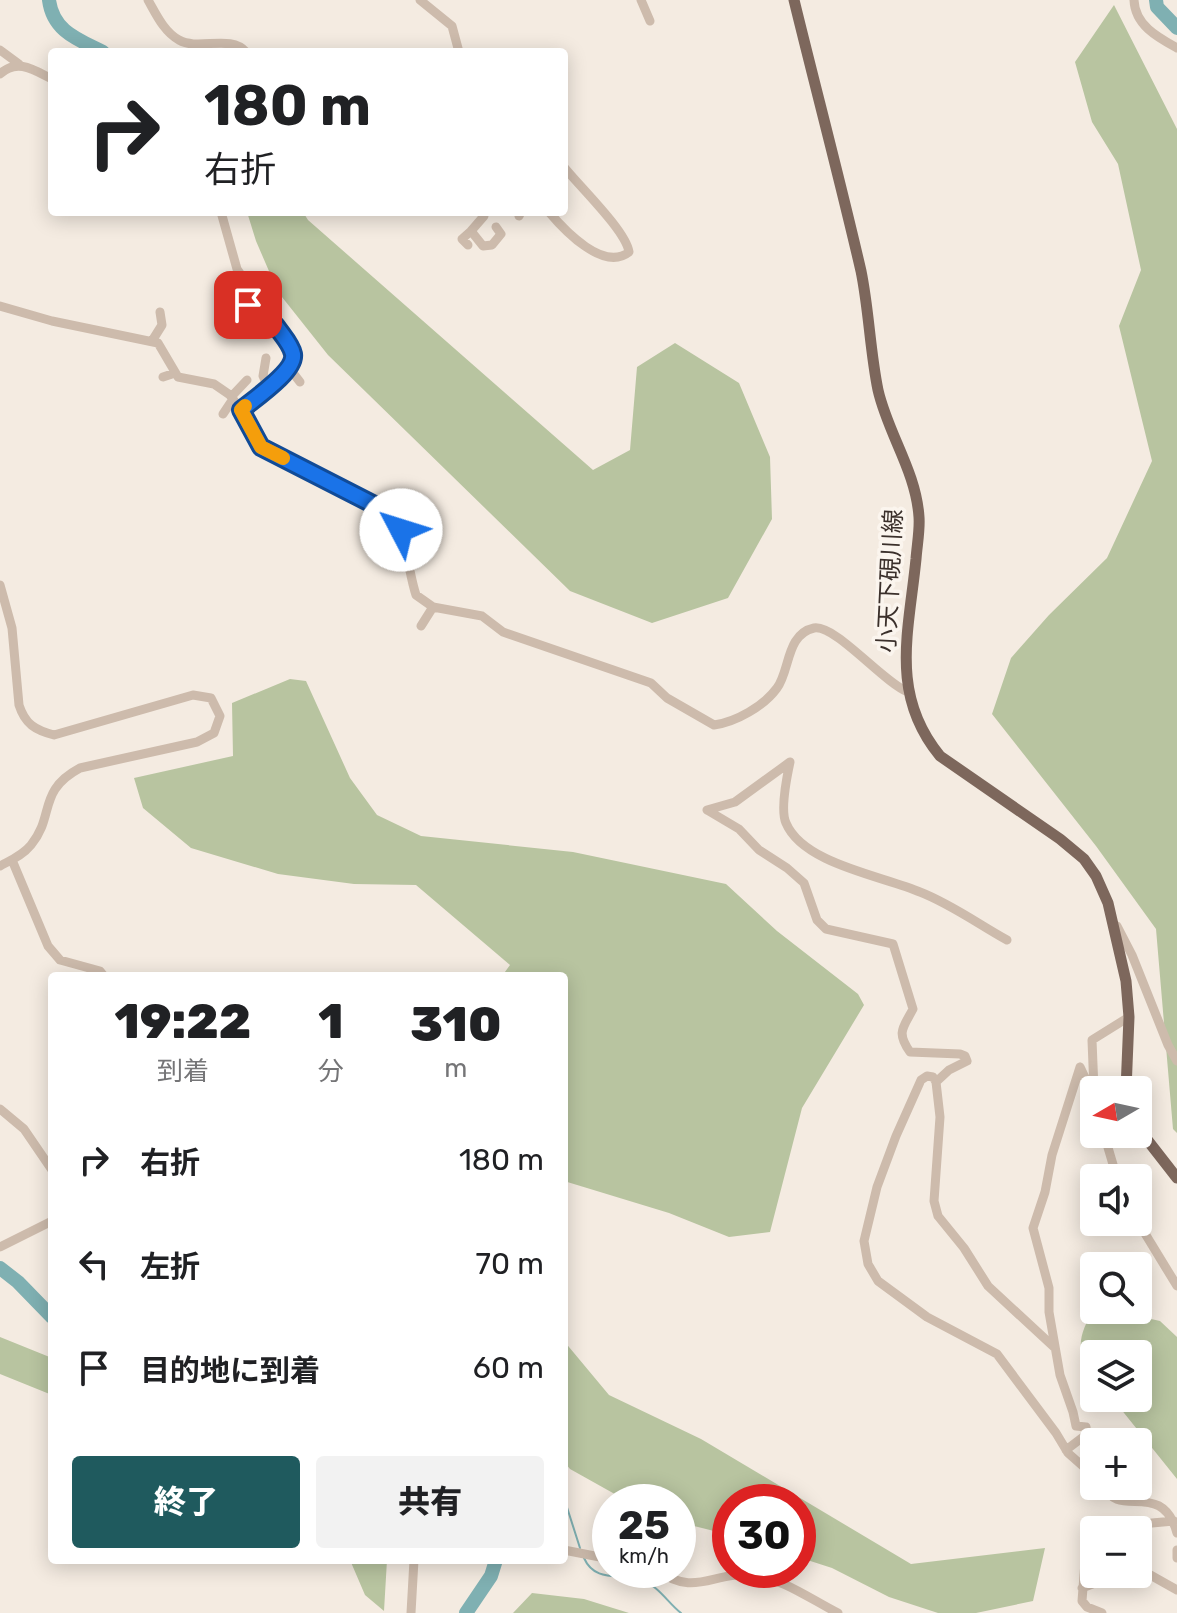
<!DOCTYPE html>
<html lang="ja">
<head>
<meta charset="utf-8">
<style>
  :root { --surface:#fff; --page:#f2f2f2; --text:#202124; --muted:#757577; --accent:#1f5a5e }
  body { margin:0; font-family:Rubik,"Noto Sans JP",sans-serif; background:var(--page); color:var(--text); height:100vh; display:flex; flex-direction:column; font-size:30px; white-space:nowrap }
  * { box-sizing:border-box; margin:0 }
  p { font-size:26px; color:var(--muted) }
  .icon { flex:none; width:44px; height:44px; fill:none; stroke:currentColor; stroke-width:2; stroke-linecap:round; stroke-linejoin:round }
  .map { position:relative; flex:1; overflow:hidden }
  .panel { position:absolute; left:48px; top:972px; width:520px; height:592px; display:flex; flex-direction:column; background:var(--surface); border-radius:8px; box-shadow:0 4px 20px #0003 }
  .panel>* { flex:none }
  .hud { position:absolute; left:48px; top:48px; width:520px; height:168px; border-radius:8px; box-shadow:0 4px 20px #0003; background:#fff; color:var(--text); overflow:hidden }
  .needle { width:52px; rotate:261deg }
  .fabs { position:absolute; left:1080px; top:1076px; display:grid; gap:16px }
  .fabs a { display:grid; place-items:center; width:72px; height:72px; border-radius:8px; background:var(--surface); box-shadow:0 4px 20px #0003; font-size:40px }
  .speed { position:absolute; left:592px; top:1484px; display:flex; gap:16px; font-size:40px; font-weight:700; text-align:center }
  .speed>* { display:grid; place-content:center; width:104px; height:104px; border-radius:50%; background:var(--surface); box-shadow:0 4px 20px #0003; line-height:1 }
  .speed small { font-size:20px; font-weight:400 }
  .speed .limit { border:12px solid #d22; background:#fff; color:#111 }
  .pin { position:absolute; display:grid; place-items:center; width:68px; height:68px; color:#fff; margin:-34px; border-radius:16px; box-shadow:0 4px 12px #0006 }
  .me { position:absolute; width:88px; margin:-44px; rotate:310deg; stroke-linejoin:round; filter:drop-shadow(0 0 6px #0008) }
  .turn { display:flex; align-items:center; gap:28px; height:168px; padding:0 24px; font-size:36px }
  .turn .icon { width:104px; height:104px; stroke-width:2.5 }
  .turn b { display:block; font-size:56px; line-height:68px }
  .eta { display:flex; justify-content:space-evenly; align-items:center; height:136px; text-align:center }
  .eta b { font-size:48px; font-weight:800; line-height:56px }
  .cta { display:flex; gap:16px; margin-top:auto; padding:16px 24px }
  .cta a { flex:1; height:92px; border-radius:8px; background:var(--accent); color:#fff; font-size:32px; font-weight:800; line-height:92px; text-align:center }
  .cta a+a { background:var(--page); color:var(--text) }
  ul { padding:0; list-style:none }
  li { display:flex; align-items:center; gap:24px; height:104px; padding:0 24px }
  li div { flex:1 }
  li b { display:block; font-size:30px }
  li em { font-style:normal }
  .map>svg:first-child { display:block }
</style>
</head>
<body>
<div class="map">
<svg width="1177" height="1613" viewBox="0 0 1177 1613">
  <rect width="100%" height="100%" fill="#f4ebe1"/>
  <path fill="#b8c4a0" d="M1114,5L1177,129V1133L1173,1129L1156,929L1096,846L992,714L1011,658L1049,615L1107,558L1152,461L1119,326L1141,270L1118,164L1092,122L1075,62Z
    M247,212H303L308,220L593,470L630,450L637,367L675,343L739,383L770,457L772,519L728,598L652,623L570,591L328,355L278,292L256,241Z
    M290,679L306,681L350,778L377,815L421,836L573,852L726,884L777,931L858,994L864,1005L802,1108L770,1232L729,1237L669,1213L564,1181V976H502L510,965L416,885L354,884L278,874L191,848L143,808L134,778L233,756L232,703Z
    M1094,1308V1310H1111L1160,1321L1177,1337V1479L1112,1398H1138V1354H1094V1375C1073,1350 1080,1334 1094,1308Z
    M0,1337L52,1358V1395L0,1374Z
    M564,1341L609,1395L701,1439L911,1564L1045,1548L1033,1601L976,1613H938L889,1597L832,1568L798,1557V1502H730V1535L678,1522V1502H629L570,1469L564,1462Z
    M350,1560H387L384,1611L365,1595Z
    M532,1593L584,1599L629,1613H513Z"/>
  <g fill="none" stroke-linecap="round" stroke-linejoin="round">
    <path stroke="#7fb0b2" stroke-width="2" d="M564,1498L580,1548
      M584,1558C595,1583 620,1573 641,1580C658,1585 668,1603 681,1613"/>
    <path stroke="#7fb0b2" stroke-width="14" d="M49,0C53,31 77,39 103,52
      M1156,0L1157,7L1177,28
      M0,1268L18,1282L52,1317
      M466,1613L491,1576L496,1560"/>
    <path stroke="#cdbbac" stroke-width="9" d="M148,0C156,14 164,32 179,40C198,51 231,34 246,52
      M420,0L452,26L459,52
      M641,0L650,21
      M1134,0C1135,25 1157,37 1177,48
      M0,50L19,64
      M0,74C17,58 34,70 52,79
      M221,212L237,269L290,345L294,357L291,368L241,410
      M549,212C565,231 604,272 629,252C626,231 580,187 564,167
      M484,216L471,231L483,246L492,245L501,234L496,227
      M519,216L521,212
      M468,245L462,239L471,231
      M248,305C256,316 262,327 276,326
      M0,306L52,321L158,343L178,377L214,384L230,395L241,410L261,447L386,511C407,530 407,568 416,595L433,607L482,616L503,632L651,683L667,698L714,725C736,722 764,706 777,688C790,671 786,634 814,628C835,624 884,683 908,692
      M152,341L162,325L160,312
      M266,358L263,376L268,387
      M290,369L300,382
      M163,377L175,373
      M231,397L247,380
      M223,414L233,399
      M0,585L12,628L19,705C25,724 35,730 54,735L193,695L211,698L220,716L214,733L197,742L80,768C37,791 55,816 31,845C23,855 11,860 0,866
      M421,626L433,607
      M707,810L739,829L759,850L787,868L804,883L817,920L826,929L893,944L913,1009C903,1028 896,1032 910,1052L960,1054L965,1056L967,1061L949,1070L936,1082
      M707,810L735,802L790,762C787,776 780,810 786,823C803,864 883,876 920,892C951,904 978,924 1007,940
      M12,860L48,946L60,960L100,971L104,976
      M1117,926L1132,955L1168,1045L1177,1061
      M1080,1067L1094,1097
      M936,1082L933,1077L927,1076L921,1080L896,1136L877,1187L864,1241L868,1264L878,1281L927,1317L997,1354L1056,1433L1068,1453L1094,1476
      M936,1082L940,1117L934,1201L938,1216L964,1248L988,1286L1055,1348
      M1094,1090L1092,1040L1129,1017
      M0,1109L24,1129L52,1170
      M1104,1134L1117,1178
      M1138,1222L1177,1286
      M0,1247L52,1221
      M1066,1450L1087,1434L1086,1427L1076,1426L1073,1412L1060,1375L1049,1312V1288L1033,1228L1045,1192L1052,1155L1080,1067
      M1105,1486C1117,1520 1162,1478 1177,1533
      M1128,1530L1141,1524L1174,1521
      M564,1550L610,1559
      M1177,1550V1558
      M1094,1551L1085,1562L1082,1601L1087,1607L1102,1613
      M657,1570C696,1598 712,1571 753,1575C782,1578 812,1600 838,1613
      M1138,1572H1145L1177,1590
      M1082,1588L1118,1574
      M411,1613L414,1560"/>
    <path stroke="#7d675c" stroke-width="11" d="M794,0C816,90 840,180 861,271C869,310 870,351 878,390C888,434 916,471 919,517C920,530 917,545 916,559C909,631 889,694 940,756L1060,839L1084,859L1096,876L1108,903L1126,981L1129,1017L1126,1090
      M1138,1128L1177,1178"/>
  </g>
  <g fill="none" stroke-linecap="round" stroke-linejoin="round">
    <g stroke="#114b97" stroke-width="20">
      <path id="route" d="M248,305C256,316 262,327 276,326C282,335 291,344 293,354C296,371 254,399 241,410L261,447L386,511L401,530"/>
    </g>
    <use href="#route" stroke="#1a73e8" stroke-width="14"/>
    <path stroke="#f59e0b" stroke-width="14" d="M245,406L241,410L261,447L283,458"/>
  </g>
  <g text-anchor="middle" stroke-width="7" stroke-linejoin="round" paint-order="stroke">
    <g font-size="24" fill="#3b302b" stroke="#fbf5ee">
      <text transform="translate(890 581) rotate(-87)" y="8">小天下硯川線</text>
    </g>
  </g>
</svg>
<div class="fabs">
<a><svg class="needle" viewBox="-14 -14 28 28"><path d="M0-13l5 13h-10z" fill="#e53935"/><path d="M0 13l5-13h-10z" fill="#757577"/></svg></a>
<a><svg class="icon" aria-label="sound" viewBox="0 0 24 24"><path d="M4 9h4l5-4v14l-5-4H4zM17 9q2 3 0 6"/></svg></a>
<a><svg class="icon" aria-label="search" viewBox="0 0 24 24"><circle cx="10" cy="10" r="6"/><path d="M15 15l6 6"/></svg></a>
<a><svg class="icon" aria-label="layers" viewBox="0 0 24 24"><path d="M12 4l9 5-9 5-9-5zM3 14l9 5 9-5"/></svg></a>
<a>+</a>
<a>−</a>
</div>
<div class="speed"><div>25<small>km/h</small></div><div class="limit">30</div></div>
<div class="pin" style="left:248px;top:305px;background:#d93025"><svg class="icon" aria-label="arrive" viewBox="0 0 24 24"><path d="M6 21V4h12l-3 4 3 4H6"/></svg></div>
<svg class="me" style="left:401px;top:530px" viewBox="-20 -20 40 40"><circle r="19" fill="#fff"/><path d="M0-13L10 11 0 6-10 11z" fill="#1a73e8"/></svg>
<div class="hud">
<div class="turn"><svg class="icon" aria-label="right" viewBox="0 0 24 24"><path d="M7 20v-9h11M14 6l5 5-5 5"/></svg><div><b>180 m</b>右折</div></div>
</div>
<section class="panel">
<div class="eta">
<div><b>19:22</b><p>到着</p></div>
<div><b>1</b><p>分</p></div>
<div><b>310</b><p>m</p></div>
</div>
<ul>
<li><svg class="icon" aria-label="right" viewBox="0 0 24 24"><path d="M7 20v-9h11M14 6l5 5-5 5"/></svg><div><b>右折</b></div><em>180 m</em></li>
<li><svg class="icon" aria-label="left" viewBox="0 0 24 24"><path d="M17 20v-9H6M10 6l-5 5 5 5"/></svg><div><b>左折</b></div><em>70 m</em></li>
<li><svg class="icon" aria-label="arrive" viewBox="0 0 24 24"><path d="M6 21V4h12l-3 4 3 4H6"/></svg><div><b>目的地に到着</b></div><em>60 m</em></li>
</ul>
<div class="cta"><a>終了</a><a>共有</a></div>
</section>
</div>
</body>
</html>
